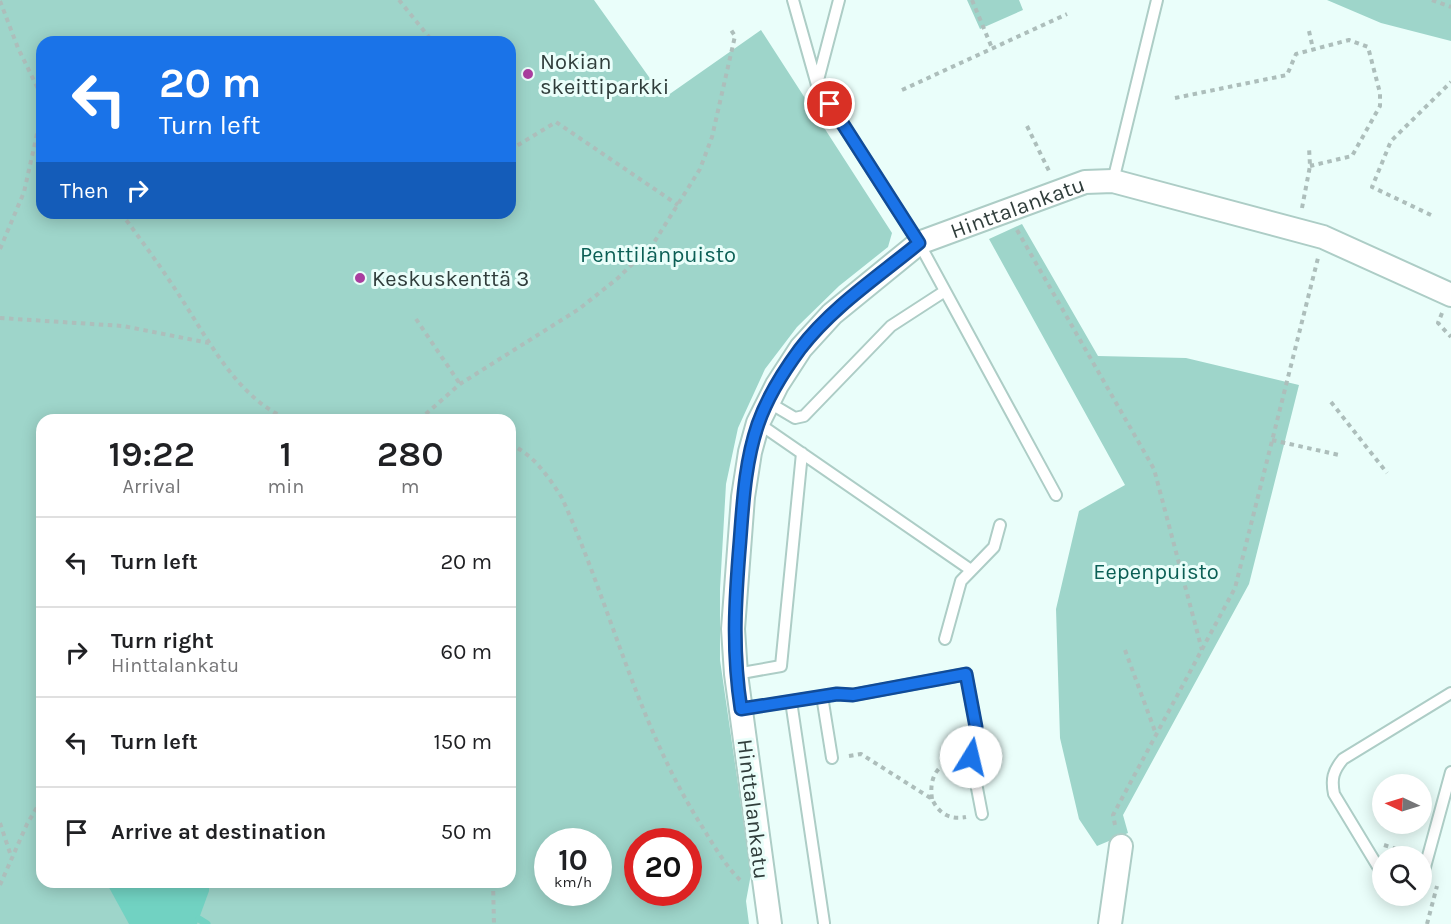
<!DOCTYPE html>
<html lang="en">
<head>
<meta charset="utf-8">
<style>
  :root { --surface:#fff; --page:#f6f6f6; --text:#202124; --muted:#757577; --line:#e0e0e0 }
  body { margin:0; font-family:Karla,sans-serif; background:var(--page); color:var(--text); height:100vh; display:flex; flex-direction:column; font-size:22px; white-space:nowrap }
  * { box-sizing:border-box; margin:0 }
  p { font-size:20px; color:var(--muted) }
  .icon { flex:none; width:33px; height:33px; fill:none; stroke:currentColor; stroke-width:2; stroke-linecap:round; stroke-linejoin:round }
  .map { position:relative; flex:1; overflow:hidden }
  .side { position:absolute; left:36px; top:414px; width:480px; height:474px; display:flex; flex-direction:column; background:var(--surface); border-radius:18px; box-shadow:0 3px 15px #0003 }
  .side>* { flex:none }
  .top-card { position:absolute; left:36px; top:36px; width:480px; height:183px; border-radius:18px; box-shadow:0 3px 15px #0003; background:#1a73e8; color:#fff; overflow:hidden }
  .needle { width:39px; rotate:274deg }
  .buttons { position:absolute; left:1372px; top:774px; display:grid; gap:12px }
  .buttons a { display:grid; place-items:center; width:60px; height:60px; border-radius:50%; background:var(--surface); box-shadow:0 3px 15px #0003; font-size:30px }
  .speed { position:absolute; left:534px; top:828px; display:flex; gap:12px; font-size:30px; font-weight:700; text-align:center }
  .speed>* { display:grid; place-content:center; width:78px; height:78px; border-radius:50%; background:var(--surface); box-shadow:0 3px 15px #0003; line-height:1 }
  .speed small { font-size:15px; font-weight:400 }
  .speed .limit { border:9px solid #d22; background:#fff; color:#111 }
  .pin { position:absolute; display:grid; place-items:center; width:51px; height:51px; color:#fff; margin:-26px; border:3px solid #fff; border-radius:50%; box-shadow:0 2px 6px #0007 }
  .me { position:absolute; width:66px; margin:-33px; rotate:9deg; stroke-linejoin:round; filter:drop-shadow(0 0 4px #0008) }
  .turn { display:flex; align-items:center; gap:21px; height:126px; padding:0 24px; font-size:27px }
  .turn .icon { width:78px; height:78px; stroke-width:2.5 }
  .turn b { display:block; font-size:42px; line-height:51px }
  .then { display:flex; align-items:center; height:57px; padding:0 24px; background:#0003; gap:12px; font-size:22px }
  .eta { display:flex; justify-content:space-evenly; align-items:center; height:102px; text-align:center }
  .eta b { font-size:36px; font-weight:600; line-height:42px }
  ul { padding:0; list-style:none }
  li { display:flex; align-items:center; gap:18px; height:90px; padding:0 24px; border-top:2px solid var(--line) }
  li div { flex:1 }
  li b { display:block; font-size:22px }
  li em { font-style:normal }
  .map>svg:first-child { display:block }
</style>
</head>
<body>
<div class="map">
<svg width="1451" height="924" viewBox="0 0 1451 924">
  <rect width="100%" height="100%" fill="#eafefa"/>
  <path fill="#9ed5ca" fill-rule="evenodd" d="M0,0H594L664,98L761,30L892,233L888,247L839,286L797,327L765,369L738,428L726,484L720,589V660L751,874L746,901L749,924H0ZM42,42H510V213H42ZM42,420H510V882H42ZM548,842H598V892H548ZM638,842H688V892H638Z
    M967,0H1019L1023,10L980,29Z
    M1327,0H1451V41L1381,23Z
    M1022,224L1098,356L1186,358L1299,385L1249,584L1123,815L1128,833L1097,846L1079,819L1060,738L1056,609L1079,511L1125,485L989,239Z"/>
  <path fill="#71d2c2" d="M106,882H209V891L197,924H129Z"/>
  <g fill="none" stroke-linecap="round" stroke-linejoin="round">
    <path stroke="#71d2c2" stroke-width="7" d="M199,919L207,924"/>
    <g stroke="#adcdc6" stroke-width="14">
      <path id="service" d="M793,0L817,85L919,243L1056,495
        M817,84L839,0
        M1113,181L1157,0
        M768,402L795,418L804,416L891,326L945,291
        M758,423L971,570
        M945,639L961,581L994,547L1000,525
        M736,674L781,666L802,453
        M822,696L832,758
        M791,701L824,923
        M741,709L837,694L853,695L966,674L976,727L971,757L982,814
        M1383,875L1334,794C1331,779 1333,771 1343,759L1451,693
        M1422,878L1451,772"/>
    </g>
    <g stroke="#adcdc6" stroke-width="26">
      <g id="minor">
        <path id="s1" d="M770,924L736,674L733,629L743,497L750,452L758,423L777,385L801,348L832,314L919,243L1085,182L1113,181L1323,237L1451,295"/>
        <path d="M1110,924L1121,846"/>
      </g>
    </g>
    <path stroke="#adbebb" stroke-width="4" stroke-dasharray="4.5 4.5" stroke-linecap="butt" d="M399,0L433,42
      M972,0L992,48
      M1432,0L1451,7
      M0,1L18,48L42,97
      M1309,31L1313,49
      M902,90L1067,14
      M1175,98L1287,75L1296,54L1349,40L1368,47L1380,93V106L1352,156L1310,166
      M1027,126L1049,171
      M510,150L556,122L678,205
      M1302,208L1310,166L1309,147
      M121,213C141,240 161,267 179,295C208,339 238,400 290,420
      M1431,215L1372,187L1391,141L1451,82
      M1017,230L1154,469L1202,650
      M0,249L24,192L42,112
      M1442,313L1438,323L1451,337
      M0,318L123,326L209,343
      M416,319L460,384
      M1331,402L1387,473
      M419,420L460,384L579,309L618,278L653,244L700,169L712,137L735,36L729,27
      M1272,440L1339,455
      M510,444C534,455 548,476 562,498C611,606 638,727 703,828C714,846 725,865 740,880
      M1125,650L1156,734
      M849,756L861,754L932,799C939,814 950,820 966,817
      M932,799C929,779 936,764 956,760
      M0,823L11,856
      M1115,825L1113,815L1235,588L1318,258
      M1384,845L1411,854
      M493,882L494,924
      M0,885L27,824L42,799
      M1427,924L1437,886"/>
    <use href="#service" stroke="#fff" stroke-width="10"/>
    <use href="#minor" stroke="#fff" stroke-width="22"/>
  </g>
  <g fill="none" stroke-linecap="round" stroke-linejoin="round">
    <g stroke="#114b97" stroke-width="15">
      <path id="route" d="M830,104L919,243C879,276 832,307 800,349C783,372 767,398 758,424C745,462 743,502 740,541C735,601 732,650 741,709L837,694L853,695L966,674L976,727L971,757"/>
    </g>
    <use href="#route" stroke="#1a73e8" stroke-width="10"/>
  </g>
  <g fill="#aa3e9f" stroke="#eafefa" stroke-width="2">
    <circle cx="528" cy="74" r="6"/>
    <circle cx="360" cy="278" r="6"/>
  </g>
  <g text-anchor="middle" stroke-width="6" stroke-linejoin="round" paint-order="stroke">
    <g font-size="22" fill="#303d3b" stroke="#eafefa" text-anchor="start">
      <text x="540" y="69">Nokian<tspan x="540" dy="25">skeittiparkki</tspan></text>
      <text x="372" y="286">Keskuskenttä 3</text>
    </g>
    <g font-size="22" fill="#303d3b" stroke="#eafefa">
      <text dy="8" stroke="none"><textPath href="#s1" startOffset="855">Hinttalankatu</textPath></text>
      <text transform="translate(754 809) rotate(83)" y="8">Hinttalankatu</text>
    </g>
    <g font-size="22" fill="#0b5f55" stroke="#eafefa">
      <text x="658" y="262">Penttilänpuisto</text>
      <text x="1156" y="579">Eepenpuisto</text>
    </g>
  </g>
</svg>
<div class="buttons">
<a><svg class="needle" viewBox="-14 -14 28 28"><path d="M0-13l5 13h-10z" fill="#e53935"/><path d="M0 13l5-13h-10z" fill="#757577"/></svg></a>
<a><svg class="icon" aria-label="search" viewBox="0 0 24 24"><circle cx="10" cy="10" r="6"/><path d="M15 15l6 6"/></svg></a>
</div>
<div class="speed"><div>10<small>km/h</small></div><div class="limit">20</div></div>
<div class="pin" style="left:830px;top:104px;background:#d93025"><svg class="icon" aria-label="arrive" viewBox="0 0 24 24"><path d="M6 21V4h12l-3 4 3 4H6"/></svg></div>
<svg class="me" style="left:971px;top:757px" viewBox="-20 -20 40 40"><circle r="19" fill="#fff"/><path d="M0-13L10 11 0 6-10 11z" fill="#1a73e8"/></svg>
<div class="top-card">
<div class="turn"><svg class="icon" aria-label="left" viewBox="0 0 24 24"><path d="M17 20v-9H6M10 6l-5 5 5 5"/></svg><div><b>20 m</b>Turn left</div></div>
<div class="then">Then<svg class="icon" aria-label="right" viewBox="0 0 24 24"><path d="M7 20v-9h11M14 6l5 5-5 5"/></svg></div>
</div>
<section class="side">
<div class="eta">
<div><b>19:22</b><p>Arrival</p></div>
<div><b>1</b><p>min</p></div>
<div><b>280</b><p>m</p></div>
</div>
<ul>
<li><svg class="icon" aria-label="left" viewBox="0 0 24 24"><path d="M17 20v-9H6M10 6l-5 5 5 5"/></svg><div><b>Turn left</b></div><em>20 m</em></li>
<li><svg class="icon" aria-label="right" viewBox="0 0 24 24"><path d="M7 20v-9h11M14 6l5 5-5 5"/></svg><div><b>Turn right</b><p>Hinttalankatu</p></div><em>60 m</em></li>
<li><svg class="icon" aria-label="left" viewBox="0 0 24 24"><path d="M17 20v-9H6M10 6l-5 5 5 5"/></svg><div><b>Turn left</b></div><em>150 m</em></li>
<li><svg class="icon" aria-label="arrive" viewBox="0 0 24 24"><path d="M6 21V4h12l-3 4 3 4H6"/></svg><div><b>Arrive at destination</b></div><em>50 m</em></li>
</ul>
</section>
</div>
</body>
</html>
